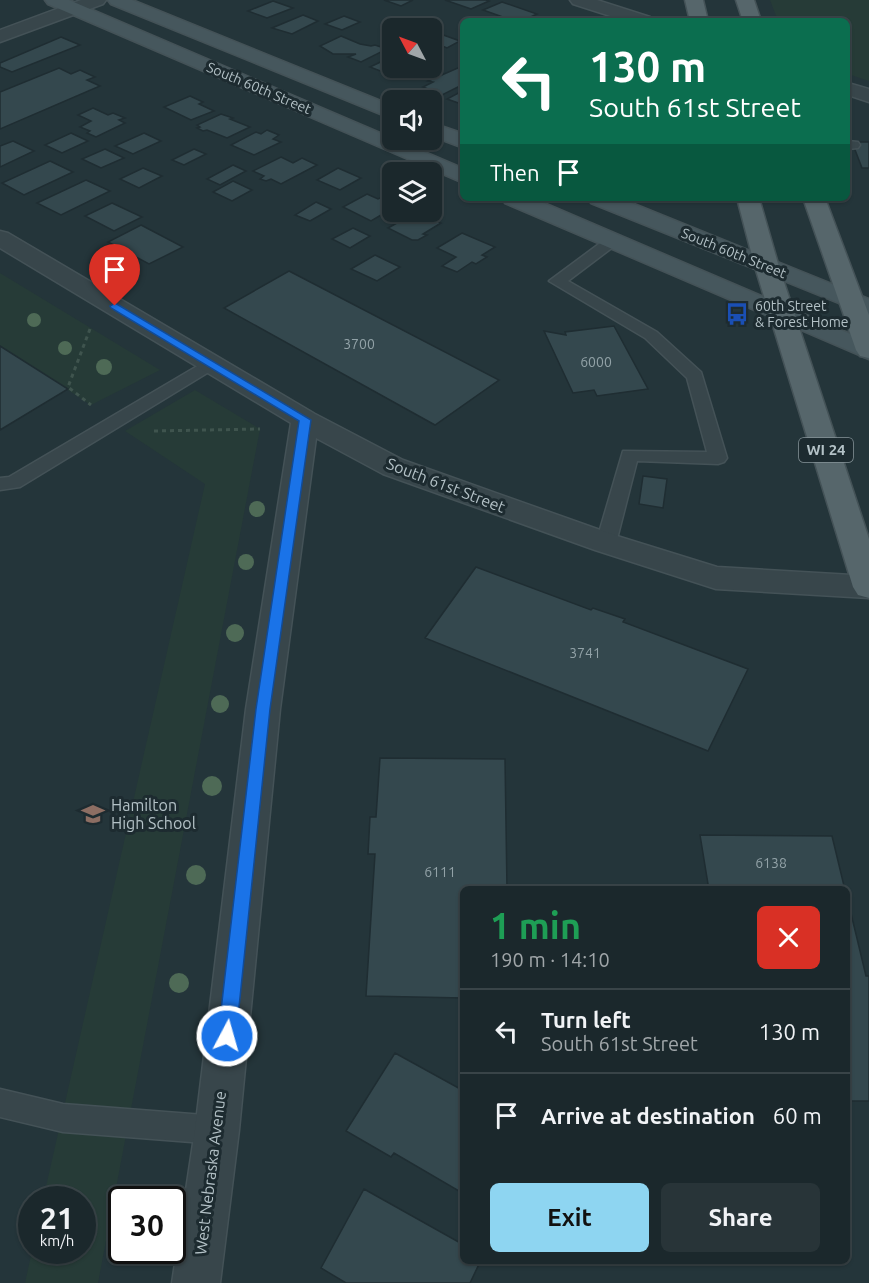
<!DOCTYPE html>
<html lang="en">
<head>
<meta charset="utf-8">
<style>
  :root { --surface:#1b282c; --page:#283438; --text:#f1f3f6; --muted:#a0a6a9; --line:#394448; --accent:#8ed5f1 }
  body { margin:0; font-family:Ubuntu,sans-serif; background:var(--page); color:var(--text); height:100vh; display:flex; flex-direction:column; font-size:22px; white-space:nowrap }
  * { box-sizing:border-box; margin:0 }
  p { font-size:20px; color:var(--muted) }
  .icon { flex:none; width:33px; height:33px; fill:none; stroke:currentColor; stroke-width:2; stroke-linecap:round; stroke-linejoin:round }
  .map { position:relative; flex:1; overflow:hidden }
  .sheet { position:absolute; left:460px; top:886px; width:390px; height:378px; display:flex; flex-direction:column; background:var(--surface); border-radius:9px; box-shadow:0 2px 4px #0004,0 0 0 2px var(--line) }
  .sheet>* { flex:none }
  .banner { position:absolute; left:460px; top:18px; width:390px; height:183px; border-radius:9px; box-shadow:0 2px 4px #0004,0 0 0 2px var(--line); background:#0b6e4f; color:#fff; overflow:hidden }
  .needle { width:39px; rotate:311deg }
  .buttons { position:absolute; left:382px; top:18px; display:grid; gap:12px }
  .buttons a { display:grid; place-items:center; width:60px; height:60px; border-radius:9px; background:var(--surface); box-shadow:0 2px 4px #0004,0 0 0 2px var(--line); font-size:30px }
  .speed { position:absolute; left:18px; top:1186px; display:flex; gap:12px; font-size:30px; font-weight:700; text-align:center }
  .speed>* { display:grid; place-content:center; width:78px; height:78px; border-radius:50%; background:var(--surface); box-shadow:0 2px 4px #0004,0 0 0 2px var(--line); line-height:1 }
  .speed small { font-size:15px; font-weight:400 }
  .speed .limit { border:3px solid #111; border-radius:9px; background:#fff; color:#111 }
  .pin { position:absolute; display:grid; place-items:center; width:51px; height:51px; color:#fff; margin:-62px -26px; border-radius:50% 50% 50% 0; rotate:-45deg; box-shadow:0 0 6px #0007 }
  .pin .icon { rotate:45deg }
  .me { position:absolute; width:66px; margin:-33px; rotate:6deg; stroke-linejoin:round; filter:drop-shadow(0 0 4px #0008) }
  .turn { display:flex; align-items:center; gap:21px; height:126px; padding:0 30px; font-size:27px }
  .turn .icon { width:78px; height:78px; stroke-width:2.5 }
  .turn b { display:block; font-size:42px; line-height:51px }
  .then { display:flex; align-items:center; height:57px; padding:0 30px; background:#0003; gap:12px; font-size:22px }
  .round { display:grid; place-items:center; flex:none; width:63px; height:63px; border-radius:9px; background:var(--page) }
  .summary { display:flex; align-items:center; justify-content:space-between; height:102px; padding:0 30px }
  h1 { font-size:36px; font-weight:700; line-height:45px; color:#1e9e55 }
  .primary-button { display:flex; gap:12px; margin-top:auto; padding:12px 30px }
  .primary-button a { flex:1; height:69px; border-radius:9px; background:var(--accent); color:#111; font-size:24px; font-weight:700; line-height:69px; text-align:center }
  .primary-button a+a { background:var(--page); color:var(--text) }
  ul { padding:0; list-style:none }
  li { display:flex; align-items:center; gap:18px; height:84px; padding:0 30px; border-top:2px solid var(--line) }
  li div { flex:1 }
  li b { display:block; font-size:22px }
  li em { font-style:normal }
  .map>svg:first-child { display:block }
</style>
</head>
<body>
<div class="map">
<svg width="869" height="1283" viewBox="0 0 869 1283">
  <rect width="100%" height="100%" fill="#24353a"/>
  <path fill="#263b37" d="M770,0H869V81L848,74V21H778Z
    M0,273L160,370L91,405L0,346Z
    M195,390L260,429L98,1283H25L32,1251H82V1200H43L205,484L125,431Z"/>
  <path fill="#34484e" stroke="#1f2d32" stroke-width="1.5" d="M384,0H413L401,6Z
    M445,0H486L489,1L471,9Z
    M273,1L293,8L267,18L248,11Z
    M502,2L537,14L522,21H514L483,10Z
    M303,15L318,21L292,34L272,28Z
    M344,16L360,22L342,30L325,24Z
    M435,32L460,41L447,48L432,42V33Z
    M341,36L360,44L371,46L375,45L387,49L361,62L348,57L356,54H333L320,46Z
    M61,37L80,45L12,72L0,67V63Z
    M393,56V68H402L388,74L370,67Z
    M460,67L464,69V81L460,82L464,84L442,95L423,87L433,82L428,81Z
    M59,68L71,74L80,70L95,77L87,80L100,86L0,129V92Z
    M464,90V105L447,99Z
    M190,96L203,102L199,104L214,111L191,120L164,107Z
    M93,108L108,115L113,113L125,118L119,120L125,123L96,137L87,133L90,131L80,127L91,121L78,115Z
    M221,114L233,118L230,119L250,127L227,138L207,130L203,131L197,128L200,127L197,125Z
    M267,130L279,135L273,139L281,142L254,155L231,145L256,132L261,134Z
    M71,133L88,141L62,153L45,145Z
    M144,133L161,141L133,154L115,146Z
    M13,141L34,151L0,167V146Z
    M852,142H869V168H862Z
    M105,149L124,158L101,168L82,159Z
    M194,149L206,154L184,165L172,160Z
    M281,157L293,163L302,158L317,165L281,184L271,179L266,181L260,179L264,176L253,171Z
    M50,161L73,172L24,195L2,183Z
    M233,165L246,171L220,185L207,179Z
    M143,168L162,176L139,188L120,179Z
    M338,168L361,178L340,190L317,180Z
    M86,180L110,191L61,215L37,203Z
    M233,181L252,190L232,201L213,192Z
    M367,194L378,199L382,197L389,200L386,202L393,205V208L371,221L343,207Z
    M316,202L331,209L310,221L295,215Z
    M112,203L142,217L114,231L85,216Z
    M411,215L417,218L422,215L441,223L423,234L427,235L418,240H412L388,228Z
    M141,225L183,247L149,264L108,242Z
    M353,228L370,236L350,248L332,239Z
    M462,233L495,247L482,255L487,257L476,264L472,262L457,272L442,266L456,257L437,248Z
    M375,255L400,267L377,281L351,269Z
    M289,271L499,380L435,425L224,308Z
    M614,326L648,389L597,396L594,390L573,393L544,331L566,335L565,332Z
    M0,346L68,389L0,430Z
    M643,476L667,479L663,508L639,504Z
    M476,567L591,610L593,608L625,619L623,622L748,669L708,751L425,638Z
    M380,758L505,759L507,890H464V998L366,996L375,854H368L370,817H376Z
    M700,835L832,836L845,890H709Z
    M848,901L866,976H869V1101H848Z
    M395,1053L464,1091V1194L394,1153L391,1157L346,1131Z
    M364,1189L464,1245V1262H480L470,1283H346L321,1268Z"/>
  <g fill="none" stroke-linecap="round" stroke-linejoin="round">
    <g stroke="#445257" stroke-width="3">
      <path id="lane" d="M848,141L858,142L860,145L858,148L848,149Z
        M612,237L617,238L619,241L617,244L568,281L657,332L701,372L727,458L724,462L718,464L637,461L616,543L613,548L606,550L599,548L596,543L623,451L707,452L687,378L645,338L549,281L607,238Z
        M211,358L217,359L219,363L217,367L20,487L0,490V478L9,477Z
        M0,1089L63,1104L217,1116L227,1120L231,1130L227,1140L217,1144L63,1132L0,1117Z"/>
    </g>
    <g stroke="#445257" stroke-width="3">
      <path id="street" d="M81,0H106L103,4L0,42V30Z
        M570,0H597L650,17L653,21H626L573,4Z
        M848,83L869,89V102L848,95Z
        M0,231L8,233L315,414L403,460L617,536L717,567L869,576V598L716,589L595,550L383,474L316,438L280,709L239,1130L220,1283H172L195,1130L246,709L291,423L0,248Z"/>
    </g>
    <g stroke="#445257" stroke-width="3">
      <path id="secondary" d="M45,0H69L464,169V183L48,4Z
        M108,0H132L393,106V119L111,4Z
        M432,123L464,134V148L432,136Z
        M502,198H532L869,342V359L505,203Z
        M588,198H619L869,299V315L591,203Z"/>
    </g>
    <g stroke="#445257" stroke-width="3">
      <path id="primary" d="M685,0H703L708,21H690Z
        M736,0H754L761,21H743Z
        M737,198H759L779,267L869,539V598L858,595L853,587L755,267Z
        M803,198H825L869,315V358L860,356L856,350Z"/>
    </g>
    <path stroke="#3f544e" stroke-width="3" stroke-dasharray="4 4" stroke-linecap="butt" d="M90,329L68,387L91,405
      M154,431L260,429"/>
    <use href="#lane" fill="#38464b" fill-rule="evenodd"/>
    <use href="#street" fill="#38464b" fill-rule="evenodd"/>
    <use href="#secondary" fill="#46575d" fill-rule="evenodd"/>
    <use href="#primary" fill="#56666b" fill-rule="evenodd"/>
  </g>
  <g fill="#4e6a56">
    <circle cx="34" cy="320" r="7"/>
    <circle cx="65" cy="348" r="7"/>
    <circle cx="104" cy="367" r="8"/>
    <circle cx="257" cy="509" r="8"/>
    <circle cx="246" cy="562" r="8"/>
    <circle cx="235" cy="633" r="9"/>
    <circle cx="220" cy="704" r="9"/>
    <circle cx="212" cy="786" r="10"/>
    <circle cx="196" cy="875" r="10"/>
    <circle cx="179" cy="983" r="10"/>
  </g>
  <path fill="#1a73e8" stroke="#114b97" stroke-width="1.5" d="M115,303L311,420L270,709L236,1036L233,1042L227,1045L221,1042L218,1036L256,709L299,421L111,308L110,306Z"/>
  <defs>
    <g id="bus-bare" transform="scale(1.8)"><path d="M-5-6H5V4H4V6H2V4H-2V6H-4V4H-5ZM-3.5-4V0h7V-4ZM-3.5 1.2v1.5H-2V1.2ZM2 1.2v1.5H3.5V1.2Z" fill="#1a4fb4" stroke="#1d2b30" stroke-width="2.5" paint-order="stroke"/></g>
    <g id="school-bare" transform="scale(1.8)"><path d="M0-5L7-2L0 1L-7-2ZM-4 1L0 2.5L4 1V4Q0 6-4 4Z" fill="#8d6e63" stroke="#1d2b30" stroke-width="2.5" paint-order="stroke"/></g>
  </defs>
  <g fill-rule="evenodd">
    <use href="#bus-bare" x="737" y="314"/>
    <use href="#school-bare" x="93" y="814"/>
  </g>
  <g text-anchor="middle" stroke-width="6" stroke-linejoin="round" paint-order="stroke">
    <g font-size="14" fill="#b3c1c6" stroke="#1d2b30">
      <text transform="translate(259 88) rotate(23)" y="5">South 60th Street</text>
      <text transform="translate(734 253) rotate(22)" y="5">South 60th Street</text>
    </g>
    <g font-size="14" fill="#b3c1c6" stroke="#1d2b30" text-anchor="start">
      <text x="755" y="311">60th Street<tspan x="755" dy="16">&amp; Forest Home</tspan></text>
    </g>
    <g font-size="14" fill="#92a2a7">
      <text x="359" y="349">3700</text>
      <text x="596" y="367">6000</text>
      <text x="585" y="658">3741</text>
      <text x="771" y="868">6138</text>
      <text x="440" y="877">6111</text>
    </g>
    <rect fill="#1d2b30" stroke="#869499" stroke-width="1.5" x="799" y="438" width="54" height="24" rx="4.5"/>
    <g font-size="15" font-weight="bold" fill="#b3c1c6">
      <text x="826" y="455">WI 24</text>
    </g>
    <g font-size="16" fill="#b3c1c6" stroke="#1d2b30">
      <text transform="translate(446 485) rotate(21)" y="6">South 61st Street</text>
      <text transform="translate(210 1173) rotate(-83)" y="6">West Nebraska Avenue</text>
    </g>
    <g font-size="16" fill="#b3c1c6" stroke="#1d2b30" text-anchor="start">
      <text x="111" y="811">Hamilton<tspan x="111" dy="18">High School</tspan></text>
    </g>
  </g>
</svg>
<div class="buttons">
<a><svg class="needle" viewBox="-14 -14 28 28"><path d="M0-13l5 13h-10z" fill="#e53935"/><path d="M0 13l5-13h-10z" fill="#a0a6a9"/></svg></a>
<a><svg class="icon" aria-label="sound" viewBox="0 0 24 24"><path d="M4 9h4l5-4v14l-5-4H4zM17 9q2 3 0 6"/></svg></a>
<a><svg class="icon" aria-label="layers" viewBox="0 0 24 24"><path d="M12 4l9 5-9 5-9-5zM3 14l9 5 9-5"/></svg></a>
</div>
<div class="speed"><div>21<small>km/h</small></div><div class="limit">30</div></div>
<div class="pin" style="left:115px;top:306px;background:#d93025"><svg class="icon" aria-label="arrive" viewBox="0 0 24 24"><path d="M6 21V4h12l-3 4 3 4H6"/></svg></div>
<svg class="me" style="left:227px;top:1036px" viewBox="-20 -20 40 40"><circle r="17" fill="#1a73e8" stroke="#fff" stroke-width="3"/><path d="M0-11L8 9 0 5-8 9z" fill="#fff"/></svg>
<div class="banner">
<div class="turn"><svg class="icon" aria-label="left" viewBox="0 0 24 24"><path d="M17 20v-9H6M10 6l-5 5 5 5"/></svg><div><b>130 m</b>South 61st Street</div></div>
<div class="then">Then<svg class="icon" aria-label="arrive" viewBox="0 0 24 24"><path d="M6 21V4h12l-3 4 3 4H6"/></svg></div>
</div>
<section class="sheet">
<div class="summary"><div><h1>1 min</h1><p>190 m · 14:10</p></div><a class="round" style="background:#d93025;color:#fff"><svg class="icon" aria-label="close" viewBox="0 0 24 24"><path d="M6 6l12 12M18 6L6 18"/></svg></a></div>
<ul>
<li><svg class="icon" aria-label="left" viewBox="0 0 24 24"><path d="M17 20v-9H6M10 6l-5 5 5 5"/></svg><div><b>Turn left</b><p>South 61st Street</p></div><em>130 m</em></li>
<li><svg class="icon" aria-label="arrive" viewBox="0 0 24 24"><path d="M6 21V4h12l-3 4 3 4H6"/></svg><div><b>Arrive at destination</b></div><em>60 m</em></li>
</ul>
<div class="primary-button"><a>Exit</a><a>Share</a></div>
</section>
</div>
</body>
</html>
